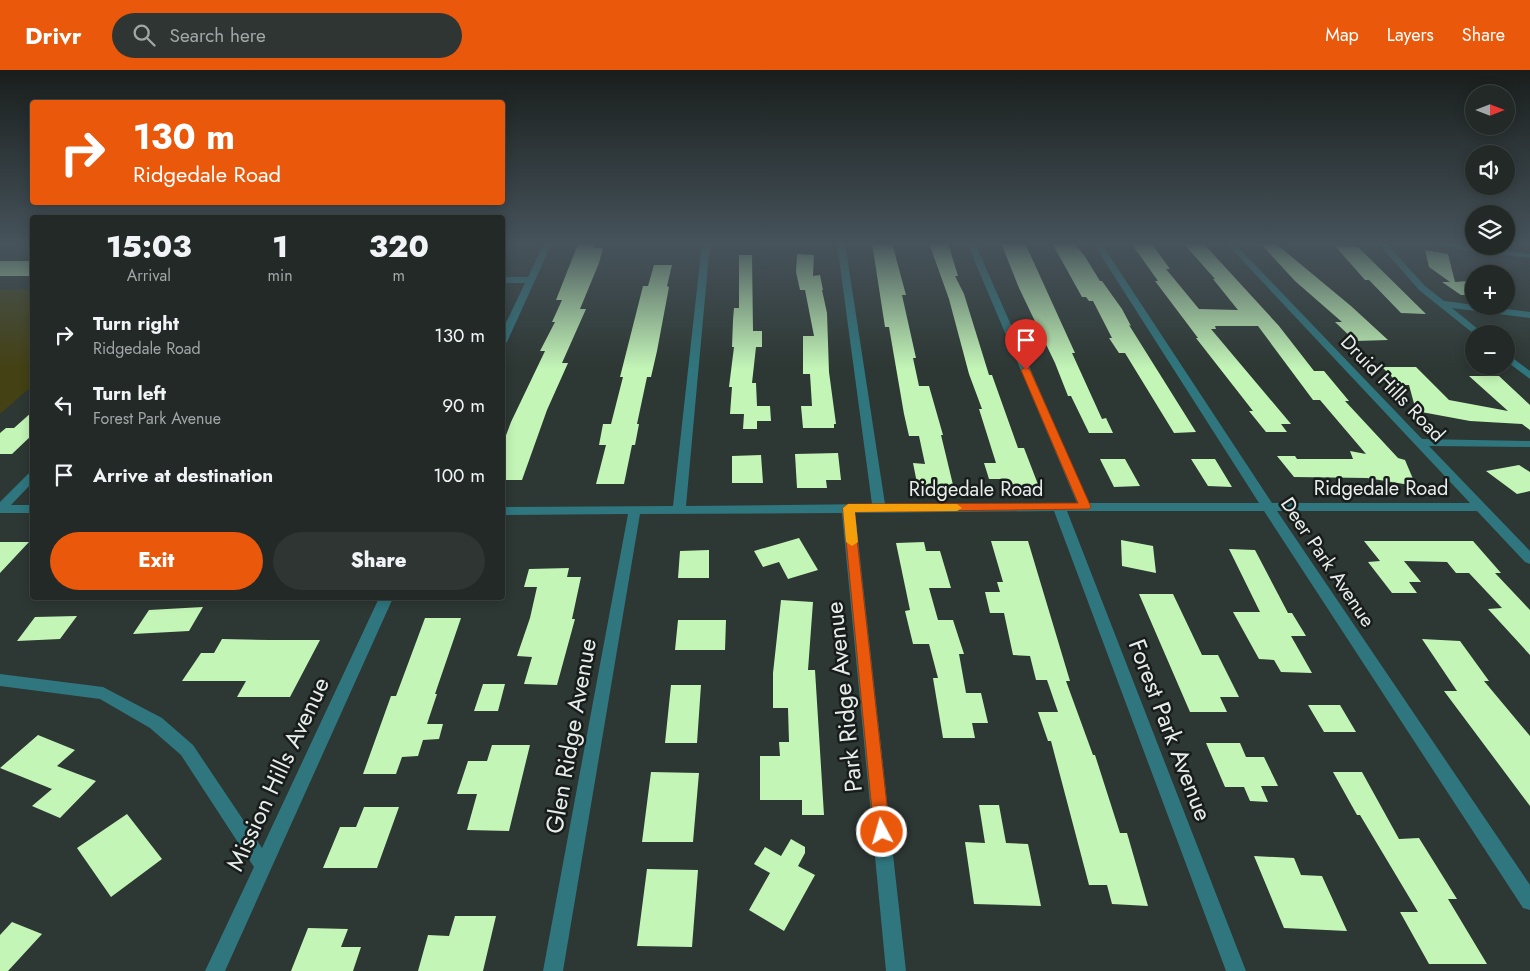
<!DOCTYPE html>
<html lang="en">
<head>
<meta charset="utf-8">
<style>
  :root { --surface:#222926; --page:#2e3532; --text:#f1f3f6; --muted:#a2a6a7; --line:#3f4543; --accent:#ea580c }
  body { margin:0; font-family:Jost,sans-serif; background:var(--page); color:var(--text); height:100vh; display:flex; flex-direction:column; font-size:19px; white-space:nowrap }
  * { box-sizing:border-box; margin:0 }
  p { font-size:16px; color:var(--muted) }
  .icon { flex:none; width:28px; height:28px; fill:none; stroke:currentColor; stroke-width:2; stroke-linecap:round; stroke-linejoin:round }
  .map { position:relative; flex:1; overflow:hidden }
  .sheet { position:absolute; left:30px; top:145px; width:475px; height:385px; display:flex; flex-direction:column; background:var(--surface); border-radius:5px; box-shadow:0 2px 12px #0003,0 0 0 1px var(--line) }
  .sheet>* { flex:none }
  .top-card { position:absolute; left:30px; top:30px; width:475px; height:105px; border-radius:5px; box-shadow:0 2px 12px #0003,0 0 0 1px var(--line); background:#ea580c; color:#fff; overflow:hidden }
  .needle { width:32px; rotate:90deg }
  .controls { position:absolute; left:1465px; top:15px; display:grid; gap:10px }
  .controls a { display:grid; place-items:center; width:50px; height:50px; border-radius:50%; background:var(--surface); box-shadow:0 2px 12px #0003,0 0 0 1px var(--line); font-size:25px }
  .pin { position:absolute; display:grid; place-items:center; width:42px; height:42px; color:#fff; margin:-51px -21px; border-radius:50% 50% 50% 0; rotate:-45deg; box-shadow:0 0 5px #0007 }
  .pin .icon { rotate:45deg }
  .me { position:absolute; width:55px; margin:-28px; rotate:354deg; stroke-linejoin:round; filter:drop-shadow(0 0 4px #0008) }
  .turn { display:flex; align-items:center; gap:18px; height:105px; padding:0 20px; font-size:22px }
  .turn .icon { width:65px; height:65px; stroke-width:2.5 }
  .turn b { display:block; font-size:35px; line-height:42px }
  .eta { display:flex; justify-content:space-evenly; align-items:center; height:85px; text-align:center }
  .eta b { font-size:30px; font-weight:800; line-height:35px }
  .button { display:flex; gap:10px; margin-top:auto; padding:10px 20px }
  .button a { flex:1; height:58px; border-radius:30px; background:var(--accent); color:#fff; font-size:20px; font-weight:800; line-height:58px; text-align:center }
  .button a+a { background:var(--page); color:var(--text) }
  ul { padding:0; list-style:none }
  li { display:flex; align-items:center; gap:15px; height:70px; padding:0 20px }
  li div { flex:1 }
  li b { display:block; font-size:19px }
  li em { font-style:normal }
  header { display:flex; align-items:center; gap:30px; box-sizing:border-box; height:70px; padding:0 25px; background:var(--accent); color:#fff }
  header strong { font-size:24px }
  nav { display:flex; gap:28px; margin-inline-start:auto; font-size:18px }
  .search { width:350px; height:45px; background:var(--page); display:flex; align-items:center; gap:12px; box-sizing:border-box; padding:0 18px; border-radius:28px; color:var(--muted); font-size:19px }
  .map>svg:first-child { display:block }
</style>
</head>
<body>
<header>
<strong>Drivr</strong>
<div class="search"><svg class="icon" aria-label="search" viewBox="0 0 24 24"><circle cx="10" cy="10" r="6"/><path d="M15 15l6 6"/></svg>Search here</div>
<nav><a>Map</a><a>Layers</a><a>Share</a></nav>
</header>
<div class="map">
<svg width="1530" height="901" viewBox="0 0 1530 901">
  <rect width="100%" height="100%" fill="#2d3733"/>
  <path fill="#444114" d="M32,219V316L0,344V220Z"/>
  <path fill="#c3f5b7" d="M872,173H892L906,225H902L916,288H913L919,316H929L943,365H941L954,419L918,418L913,393L925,394L919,366H909L904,344L889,257H885Z
    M929,173H948L958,206H955L964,224L989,305H992L1018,378H1024L1039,417H1004L1001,409H989L984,393H996L979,339H982L969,304L949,229Z
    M1001,173H1025L1075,283H1072L1102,349L1106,348L1113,363H1089L1071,326H1068L1055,293L1019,218Z
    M1052,173H1074L1084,185L1100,211H1102L1122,239L1131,256L1129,255L1196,362L1174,363L1125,283H1119L1109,268H1112L1093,231H1089L1086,227H1082Z
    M1131,173H1151L1170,199H1166L1199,239L1238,240L1213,209H1215L1183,173H1203L1279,256L1314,301H1324L1349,331H1345L1398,388L1405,390L1416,416L1367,408L1294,407L1277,386H1295L1297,389H1353L1350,381L1366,384L1320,330H1313L1258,256H1215L1216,259H1211L1291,354H1281L1287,362H1266L1249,341H1253L1196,268H1198L1155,211H1158Z
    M1260,173H1275L1351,236L1388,270L1355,271L1335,252H1342L1295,211Z
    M578,174H596L594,178H603L599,193L580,239H586L562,293H568L547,340L522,410H502V376L511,352L545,281H540L555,252H552L562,230H556Z
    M1335,176L1358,177L1426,244L1401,243L1369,210H1365Z
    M1425,180L1448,184L1455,212L1467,211L1474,216V225H1461L1442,212H1450L1429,197Z
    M797,184L814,185L813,206L820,205L823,220H822L827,243L829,302L836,354H834V358H803L801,336H812L810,304H803V266H814L805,220H800L796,202Z
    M739,185H752L753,261H762V277H756L752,313H756L757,336H770L771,351H757V359H743L744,344H730L732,317H729L734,277H732L733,250L734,238H739Z
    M0,191H32V206H0Z
    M654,195H672L667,216L669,217L657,281L651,307H647L637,354H639L635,375H632L624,414H596L606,375H599L603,354H611L623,307H620L643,216H648Z
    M1382,297H1416L1449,330L1508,341L1469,306H1499L1530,335V360L1522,354L1470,351L1416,341L1409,315H1400Z
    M32,342V365L12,384H0V363L6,358H14Z
    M838,383L841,410H826L827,418H797L795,384Z
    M761,385L763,413H732V386Z
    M1100,389H1125L1140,416L1114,417Z
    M1191,389H1215L1232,417L1208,416Z
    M1519,395L1530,402V421L1517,424L1486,401Z
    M799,468L818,500L788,509L779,492L763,497L754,481Z
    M1121,470L1153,476L1156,503L1122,496Z
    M991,471H1028L1070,611H1066L1093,685H1095L1120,763H1127L1148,836L1112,834L1107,815H1089L1051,671H1048L1038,642H1058L1047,610H1036L1030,586L1013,585L1004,543H990L985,522H1000L997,512H1003Z
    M1364,471H1473L1501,503H1495L1530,540V585L1488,539L1502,538L1469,503H1456L1447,492L1404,491L1421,512H1409L1417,523H1392L1368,492L1380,491Z
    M0,472H29L0,503Z
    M924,472L926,481H940L951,518H929L938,550H953L964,584H959L966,623H981L988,653H972L975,668H943L933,608H938L929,574H913L905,541L910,540L896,473Z
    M1229,479L1255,480L1288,543H1292L1306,566H1291L1312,603L1281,602L1274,590L1259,589L1233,542H1260Z
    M709,480V508H678L680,481Z
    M569,498L567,507H581L572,549H575L557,615L524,614L532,587L517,586L530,548L537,517H524L529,499Z
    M1139,524H1173L1202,585H1218L1239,627H1220L1227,642H1190Z
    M781,530L813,532L808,600H815L824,745H802V730H760V686H780L779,672H789L788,638H773V603Z
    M203,537L189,561L133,564L149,540Z
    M77,546L60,569L17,571L35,547Z
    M425,548H461L435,624H437L427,654H443L439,669L423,670L418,686L402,687L396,704H363L391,626H396Z
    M678,550H726L725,580H675Z
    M222,569L270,570H320L290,627H237L246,611H182L201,583H214Z
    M1422,569L1460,571L1489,611H1484L1530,666V736L1444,621H1457Z
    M483,614H505L498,641H474Z
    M671,615H701L697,673H665Z
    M1308,635H1340L1356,662H1324Z
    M38,665L75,680L57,696L96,711L60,748L32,736L52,719L0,698Z
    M1206,673H1240L1246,687H1264L1278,716H1261L1268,732L1250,731L1244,717H1225Z
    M492,675H530L509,761L467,760L477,724H457L468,691H487Z
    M651,702L699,703L693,772H642Z
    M1333,702H1362L1399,769L1419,768L1457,829H1448L1487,894H1429L1400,842H1418L1360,745H1357Z
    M979,735H999L1006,773L1028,774L1041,836L974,834L965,772L985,773Z
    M364,737H399L377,798H323L340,757H356Z
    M127,744L162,789L111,827L77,778Z
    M791,769L805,777V783L798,796L815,805L784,861L749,840L770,803L754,794L765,777L781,786Z
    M1254,786L1294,788L1301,805L1322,806L1347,861L1284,858Z
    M647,799L698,800L692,877L637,876Z
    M455,846H496L483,901H418L428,865L449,866Z
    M12,852L42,864L8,901H0V865Z
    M308,858L348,859L341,877H361L353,901H291Z"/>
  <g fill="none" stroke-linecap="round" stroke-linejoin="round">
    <path fill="#2f767e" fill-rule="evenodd" d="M544,173H552L507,272L502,275V261L525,213H502V207H528Z
      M702,173H710L686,436L872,434L837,173H845L885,434L1077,433L967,173H975L1089,433H1259L1093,173H1101L1272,433H1470L1226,173H1234L1422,369L1530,371V377L1429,376L1530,481V494L1525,492L1477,441H1277L1530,815V840L1523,838L1264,441H1067L1246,901H1226L1054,441L855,443L906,901H886L842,443L640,444L563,901H543L628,444L502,445V437L673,436Z
      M1378,173H1386L1425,216L1444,231L1530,242V248L1452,238L1484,264H1474L1419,220Z
      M1431,173H1448L1530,184V188L1468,181Z
      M1506,283L1530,301V309L1506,291Z
      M32,403V413L11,435H32V443H0V432L28,404Z
      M379,528H393L225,901H205L254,797L181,685L150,658L100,629L0,616V604L103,617L162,648L193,675L262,778Z"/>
  </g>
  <linearGradient id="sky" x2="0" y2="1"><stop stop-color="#191e1c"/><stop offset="0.58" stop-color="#46535b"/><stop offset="1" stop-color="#46535b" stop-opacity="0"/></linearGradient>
  <rect width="1530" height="299" fill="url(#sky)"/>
  <path fill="#ea580c" stroke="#983908" d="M1026,297L1030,300L1091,437L1089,439L854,442L890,762L887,767L882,770L876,767L874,762L843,438L848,434L1078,433L1021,300Z"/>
  <path fill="#f59e0b" d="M848,434H957L962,438L957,441L855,442L858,472L852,476L846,472L843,438Z"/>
  <g text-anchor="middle" stroke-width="5" stroke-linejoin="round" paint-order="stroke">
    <g font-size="20" fill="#e6edea" stroke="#181d1c">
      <text transform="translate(1393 318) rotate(46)" y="7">Druid Hills Road</text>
      <text x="1381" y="425">Ridgedale Road</text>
      <text x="976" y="426">Ridgedale Road</text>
      <text transform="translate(1328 492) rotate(56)" y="7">Deer Park Avenue</text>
    </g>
    <g font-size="24" fill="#e6edea" stroke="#181d1c">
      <text transform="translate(844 627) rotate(-96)" y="8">Park Ridge Avenue</text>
      <text transform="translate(1170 660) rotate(69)" y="8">Forest Park Avenue</text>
      <text transform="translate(571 666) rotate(-80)" y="8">Glen Ridge Avenue</text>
      <text transform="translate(278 704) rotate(-65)" y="8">Mission Hills Avenue</text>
    </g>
  </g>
</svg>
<div class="controls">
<a><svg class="needle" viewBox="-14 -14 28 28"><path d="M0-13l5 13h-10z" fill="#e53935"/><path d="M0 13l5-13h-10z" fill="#a2a6a7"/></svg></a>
<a><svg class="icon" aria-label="sound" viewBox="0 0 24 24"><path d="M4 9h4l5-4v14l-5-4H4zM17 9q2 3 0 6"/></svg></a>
<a><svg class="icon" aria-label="layers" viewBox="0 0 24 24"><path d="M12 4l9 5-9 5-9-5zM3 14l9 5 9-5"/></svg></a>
<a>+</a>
<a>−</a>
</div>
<div class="pin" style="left:1026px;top:300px;background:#d93025"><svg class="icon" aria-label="arrive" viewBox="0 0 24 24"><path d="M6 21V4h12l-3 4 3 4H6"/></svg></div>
<svg class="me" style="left:882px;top:762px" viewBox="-20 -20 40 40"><circle r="17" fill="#ea580c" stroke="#fff" stroke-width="3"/><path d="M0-11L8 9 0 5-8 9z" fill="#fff"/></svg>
<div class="top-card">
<div class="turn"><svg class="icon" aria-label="right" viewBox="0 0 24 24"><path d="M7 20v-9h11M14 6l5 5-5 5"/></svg><div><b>130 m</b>Ridgedale Road</div></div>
</div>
<section class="sheet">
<div class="eta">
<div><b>15:03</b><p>Arrival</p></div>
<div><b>1</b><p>min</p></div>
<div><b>320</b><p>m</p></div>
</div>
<ul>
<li><svg class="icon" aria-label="right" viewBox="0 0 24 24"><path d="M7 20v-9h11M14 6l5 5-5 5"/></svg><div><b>Turn right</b><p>Ridgedale Road</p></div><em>130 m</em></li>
<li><svg class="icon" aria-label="left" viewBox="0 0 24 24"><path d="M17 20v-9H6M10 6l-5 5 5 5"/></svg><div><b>Turn left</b><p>Forest Park Avenue</p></div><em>90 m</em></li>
<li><svg class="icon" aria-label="arrive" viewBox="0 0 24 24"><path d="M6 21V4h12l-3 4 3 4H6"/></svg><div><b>Arrive at destination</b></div><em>100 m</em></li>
</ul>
<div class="button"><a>Exit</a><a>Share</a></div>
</section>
</div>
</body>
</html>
